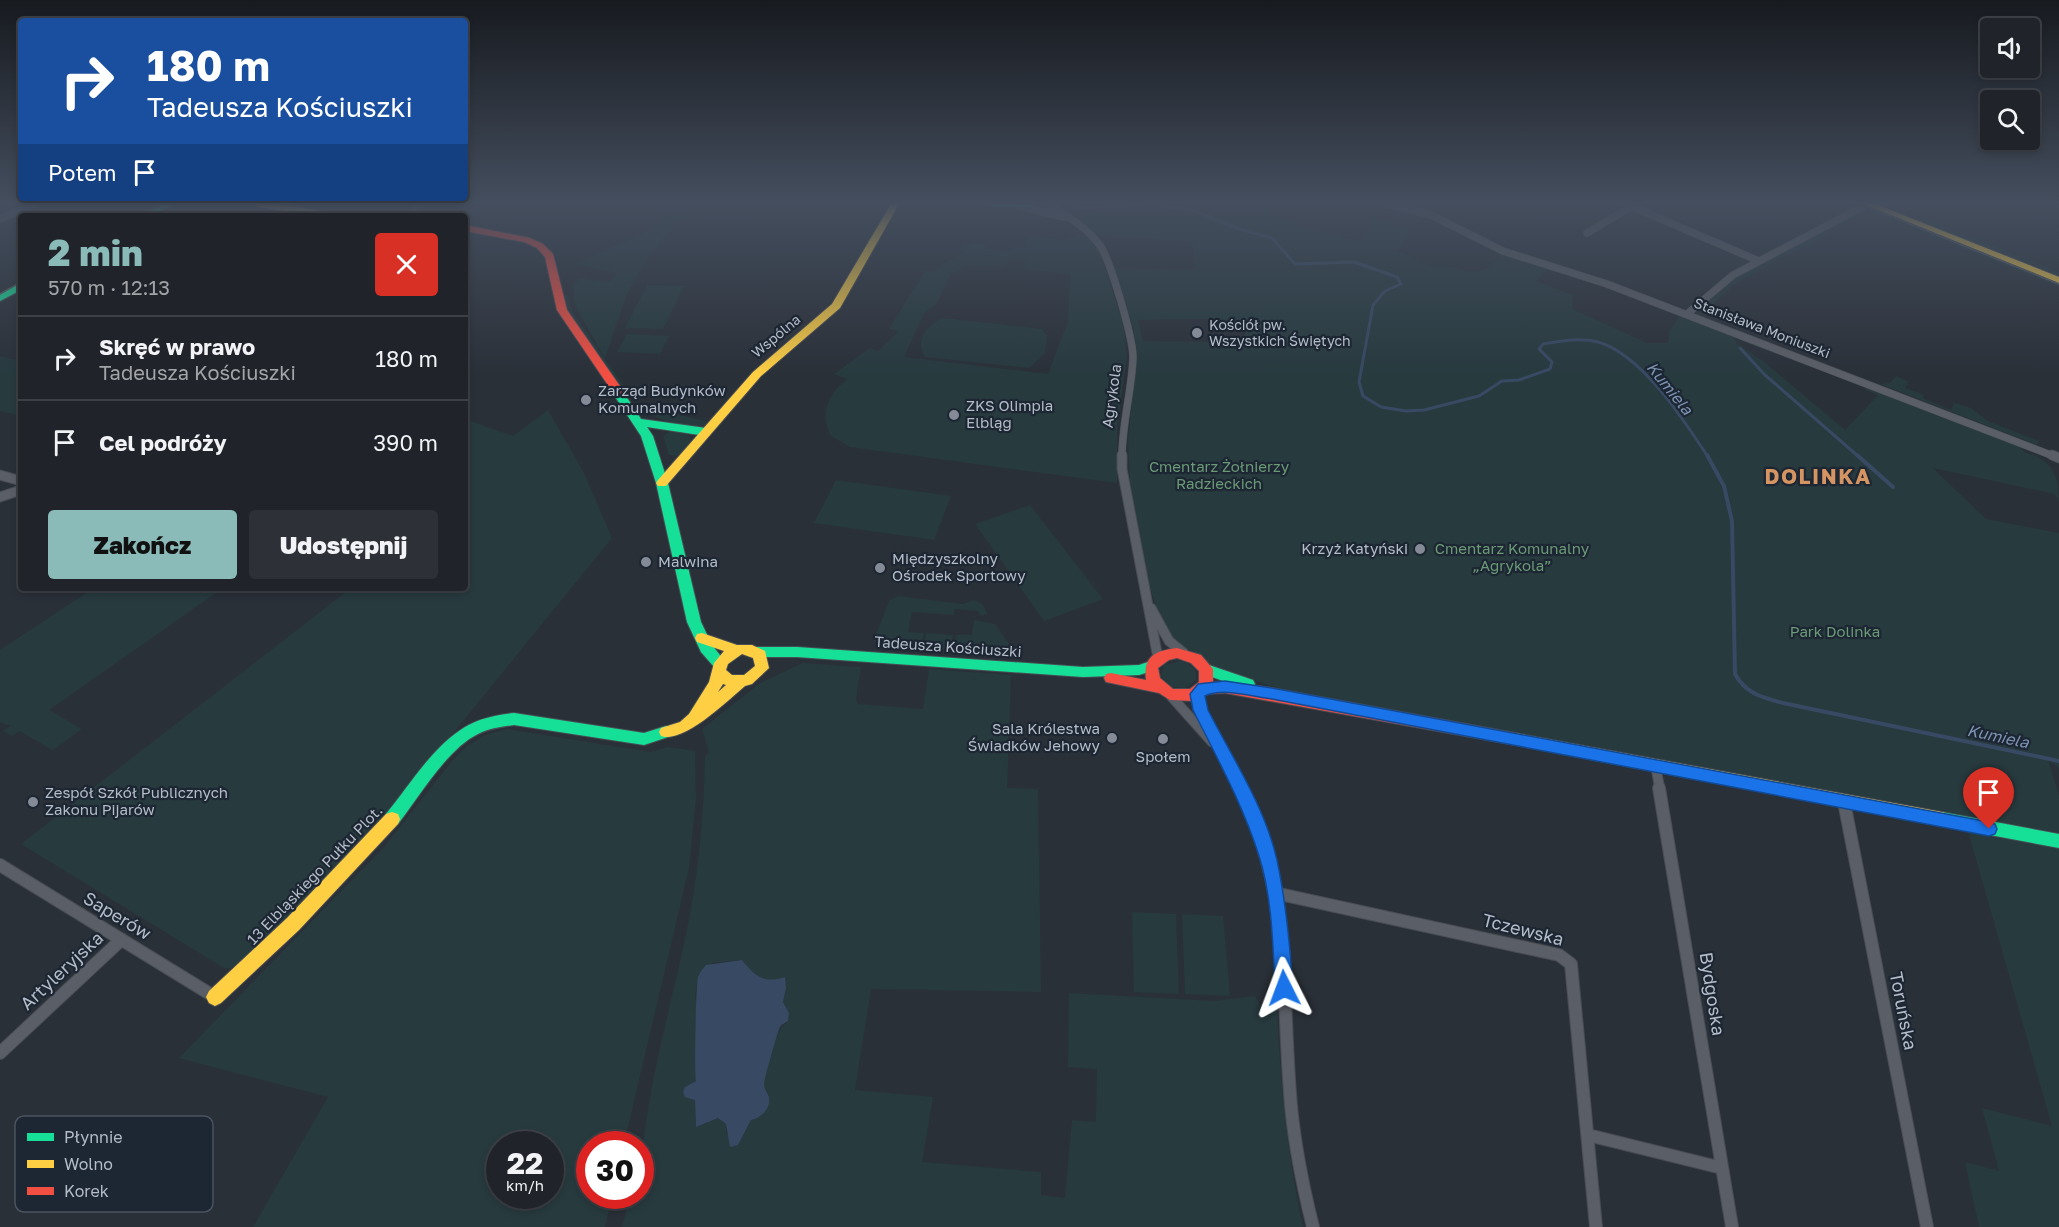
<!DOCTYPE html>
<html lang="pl">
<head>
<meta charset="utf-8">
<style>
  :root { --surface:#20242a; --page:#2d3036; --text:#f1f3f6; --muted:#a2a4a8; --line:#3d4147; --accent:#8bbbb9 }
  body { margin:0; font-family:"Golos Text",sans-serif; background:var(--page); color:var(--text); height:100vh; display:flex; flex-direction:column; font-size:22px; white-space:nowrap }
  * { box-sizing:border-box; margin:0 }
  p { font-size:20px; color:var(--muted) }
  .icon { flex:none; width:33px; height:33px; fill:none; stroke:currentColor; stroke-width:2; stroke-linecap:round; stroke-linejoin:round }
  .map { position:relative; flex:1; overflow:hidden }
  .side { position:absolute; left:18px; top:213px; width:450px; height:378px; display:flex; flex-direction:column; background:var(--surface); border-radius:6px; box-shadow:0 3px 9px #0003,0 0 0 2px var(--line) }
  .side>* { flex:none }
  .banner { position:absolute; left:18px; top:18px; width:450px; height:183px; border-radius:6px; box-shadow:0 3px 9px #0003,0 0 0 2px var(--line); background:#1a4fa0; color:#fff; overflow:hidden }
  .tools { position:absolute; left:1980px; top:18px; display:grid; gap:12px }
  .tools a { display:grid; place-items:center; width:60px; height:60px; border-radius:6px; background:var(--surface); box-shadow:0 3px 9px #0003,0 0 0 2px var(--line); font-size:30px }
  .speed { position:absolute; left:486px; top:1131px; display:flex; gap:12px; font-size:30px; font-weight:700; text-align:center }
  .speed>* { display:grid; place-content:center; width:78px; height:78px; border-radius:50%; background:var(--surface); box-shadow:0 3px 9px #0003,0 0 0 2px var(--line); line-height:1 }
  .speed small { font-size:15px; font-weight:400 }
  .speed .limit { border:9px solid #d22; background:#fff; color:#111 }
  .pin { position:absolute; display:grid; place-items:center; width:51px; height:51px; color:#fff; margin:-62px -26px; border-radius:50% 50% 50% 0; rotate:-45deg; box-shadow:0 0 6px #0007 }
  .pin .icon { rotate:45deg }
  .me { position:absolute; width:66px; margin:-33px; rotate:357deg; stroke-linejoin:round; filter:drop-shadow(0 0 4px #0008) }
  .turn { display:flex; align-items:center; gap:21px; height:126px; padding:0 30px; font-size:27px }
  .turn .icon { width:78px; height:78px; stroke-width:2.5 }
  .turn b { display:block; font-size:42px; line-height:51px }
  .then { display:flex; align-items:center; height:57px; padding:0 30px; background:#0003; gap:12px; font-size:22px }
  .round { display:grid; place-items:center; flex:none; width:63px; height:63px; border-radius:6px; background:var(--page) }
  .head { display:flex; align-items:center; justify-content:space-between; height:102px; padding:0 30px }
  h1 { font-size:36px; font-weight:800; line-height:45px; color:var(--accent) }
  .cta { display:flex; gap:12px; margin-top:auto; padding:12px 30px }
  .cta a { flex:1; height:69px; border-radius:6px; background:var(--accent); color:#111; font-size:24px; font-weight:800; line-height:69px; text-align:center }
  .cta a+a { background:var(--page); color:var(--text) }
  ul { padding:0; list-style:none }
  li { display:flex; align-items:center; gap:18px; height:84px; padding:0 30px; border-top:2px solid var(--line) }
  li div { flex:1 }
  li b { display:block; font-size:22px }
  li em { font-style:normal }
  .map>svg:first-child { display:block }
</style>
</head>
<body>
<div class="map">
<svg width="2059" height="1227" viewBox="0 0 2059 1227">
  <rect width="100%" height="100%" fill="#2a3038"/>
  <path fill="#273a3e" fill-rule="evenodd" d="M670,204H714L694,216L679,221L651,252L626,296L605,358L574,304L573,284L580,278L609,282L617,273L574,264L650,231L657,225Z
    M1053,204H1270L1267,209C1280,224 1340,237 1362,241L1371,219L1412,229L1398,251L1434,267C1450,261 1465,276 1481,270C1489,267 1498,258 1505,253L1550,267L1536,281L1573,295L1572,309L1647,343H1668L1669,332L1680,315L1772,350L1771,352L1734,338L1737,344L1762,360L1845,430L1878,395L1864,389L1869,388L2019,445L2024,452C2052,460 2059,473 2059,503L2055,494L1933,468L1986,519L2059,533V768L2048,760L2059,795V833L1897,803H1874L1300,695L1214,668L1201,656L1176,643L1161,621L1149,585L1130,480L1128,440L1137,352L1133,326L1114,268L1196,270L1192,242L1097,235ZM1210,319L1243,328L1246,335L1217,342L1143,341L1138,320Z
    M1868,209L2059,283V287L1887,218L1867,214L1736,283L1707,309L1702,307L1735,278Z
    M1918,216L2059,272V277L1913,219Z
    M1086,233L1099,249L1124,327L1127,357L1117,426V483L850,447L831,436C819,414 828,394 847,379L834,374L870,348L878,351L899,331L889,329L925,271L935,272L942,264L964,252L959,248L973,243L988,244L986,249L1011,251L1014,247L1025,248L1030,235L1064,240ZM1009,259L1027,261L1023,269L1070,274L1068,321L1048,374L904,357L924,313L936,304L951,274L966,266H1006Z
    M647,285L684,286L663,329L625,328Z
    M568,295L572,311L626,389L622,391L565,306L563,296Z
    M943,318L1042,329L1047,336L1045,353L1029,368L925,357C914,339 927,325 943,318Z
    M627,334L669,336L660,354L617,352Z
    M0,356L21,361V416L0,411Z
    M1896,376L1909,382L1905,388L1924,395L1923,398L1951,410L1954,403L1971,408L1988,421L2039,441L2037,445L1880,384L1890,383Z
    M644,407H645L710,422C696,434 653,421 644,407Z
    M548,410L584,473L612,538L368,838L244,960L231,968H224L21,844L351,588H465V419L513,436Z
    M670,431L687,434L691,438L690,445L678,456L669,455L663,436Z
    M836,480L951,496L934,540L814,523Z
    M1030,505L1103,599L1044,621L975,524Z
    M94,588H223L49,710L82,729L53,750L19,731L12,736L3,731L10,726L0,722V650Z
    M898,596L963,604L974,600L982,604L988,614L981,616L978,611L954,609V615L912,612L908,632L924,633L921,649L878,646L874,640L889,601Z
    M974,620L995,624L1014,651L996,653L953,651L956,635H972Z
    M926,633L953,635L951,650L924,649Z
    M1179,661C1190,663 1198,668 1196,680L1186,688L1172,687L1161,676L1164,665Z
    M803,663L861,667L856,699L858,704L923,709L929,669L1011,675L1007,788L1038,789L1041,992L871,989L855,1090L933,1097L922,1162L1041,1172V1195L1065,1198L1072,1120L1096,1122L1097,1069L1068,1067L1069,993L1215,1001L1255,996L1260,1005L1277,1006C1280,1081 1287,1154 1303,1227H622L630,1196H640C641,1108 667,1023 685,939C698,879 704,818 705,757L709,752L702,729L760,683ZM741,960L755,977L786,988L783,1002L789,1013L788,1021C773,1032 768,1065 764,1082C763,1088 768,1091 769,1096C771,1108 761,1118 751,1120L738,1145L726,1133V1124L718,1118L696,1127L695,1100L685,1087L696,1081L698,1015L695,996L698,977L713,963Z
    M507,729L651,752L668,747L695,751L696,799L689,868L624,1144H590V1196H612L605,1227H253L328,1097L179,1058L383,848L453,760L467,746L485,735ZM550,1144V1196H500V1144Z
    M1968,831L2059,848V1227H1979L1965,1162L1999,1171L1982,1108L2052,1126Z
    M1132,912L1176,914L1179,994L1134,992Z
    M1182,914L1223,916L1230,996L1185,994Z"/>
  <path fill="#384963" d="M742,960C755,976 763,984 785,977L786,988L783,1002L789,1013L788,1021C785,1023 782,1024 780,1027C778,1030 764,1080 764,1084C764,1089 768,1093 769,1097C771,1109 761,1118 751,1120L738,1145L730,1147L726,1124L718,1118L696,1127L695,1100L685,1097L683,1092L685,1087L696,1081C694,1073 696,984 698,977C700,972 703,968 706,965Z"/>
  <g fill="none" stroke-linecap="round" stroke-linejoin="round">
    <path stroke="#384963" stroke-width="3" d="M1064,205L1086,208L1152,205L1192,210L1239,229L1272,238L1295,264L1354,262L1397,277L1401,284L1385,291L1373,305L1359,382L1363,396L1381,407L1406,411L1424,410L1479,396L1502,381L1519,380L1550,369L1552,362L1539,349L1543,344C1560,341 1580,337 1598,342C1641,354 1684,420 1708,457
      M1740,348L1765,375L1859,457"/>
    <path stroke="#384963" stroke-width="4" d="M1707,455L1724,486L1732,521L1735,674C1745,693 1763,698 1783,703L2059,761
      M1857,455L1893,487"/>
    <g stroke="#484c53" stroke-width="8">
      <path id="street-far2" d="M1049,204C1067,216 1086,227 1099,244C1110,258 1133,338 1133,357C1132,390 1122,423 1122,457
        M1386,204L1431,215L1503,251L1607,284L2056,457
        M1626,204L1759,261
        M1019,206L1063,217
        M407,216L422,204
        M0,219L35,204
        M1587,233L1632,206
        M1687,314L1733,275L1868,204"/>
    </g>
    <g stroke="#484c53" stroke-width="11">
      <path id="street-far1" d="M1122,455V469L1158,658
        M2052,455L2059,458
        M0,475L21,481
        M0,497L21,490
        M1151,608L1169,641L1184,653
        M1197,694L1200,710L1241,790
        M1170,695L1212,742
        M1656,768L1660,790"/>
    </g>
    <g stroke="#484c53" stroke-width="14">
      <path id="street" d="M1240,788C1292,894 1281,993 1291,1106C1295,1147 1303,1187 1313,1227
        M1659,788L1732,1227
        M1844,802L1927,1227
        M0,865L215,997
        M1275,893L1559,955L1571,964L1596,1227
        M0,1053L121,940
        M1588,1135L1722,1168"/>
    </g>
    <g stroke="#484c53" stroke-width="2">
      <path id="fast" d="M163,204H173L153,216H141Z
        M989,204H1035L1031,207H993Z
        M21,283V290L0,301V294Z
        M618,389L622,390L641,419L706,428L712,432L706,436L647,427L653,436L668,483L701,622L712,645L727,664L725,668H715L701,652L687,622L656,483L641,436L612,392Z
        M757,647H797L1083,667L1139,665L1151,661L1156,662L1158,666L1156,670L1139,675L1083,677L797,657H757L752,656L750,652L752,648Z
        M1206,664L1253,680L1255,684L1253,688L1248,690L1201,673L1199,669L1201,665Z
        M514,713L644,733L666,726L671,728L673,732L671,736L644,745L514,725C501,727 490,728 478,734C447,749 419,797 398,824L392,826L386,824L384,819L386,814C410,785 432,747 465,727C480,718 497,715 514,713Z
        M1942,812L2059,834V848L1942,826L1936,824L1934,819L1936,814Z"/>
    </g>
    <g stroke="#484c53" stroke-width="2">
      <path id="slow" d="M254,204H273L336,213L341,216H318L258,207Z
        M891,204H899L840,308L761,376L666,486H658L656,483L658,480L753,372L832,304Z
        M1864,204H1875L2059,277V283Z
        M702,633L737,645H752L765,651L769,668L752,684L745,686C728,700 684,744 661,736L659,732L661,728L680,722L689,714L709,682L714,663L724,651L697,642L695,638L697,634ZM742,654L753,658L755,666L744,675H732L726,670L728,664ZM723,684L726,685L718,692Z
        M1515,733L1942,812L1948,814L1950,819L1948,824L1942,826L1515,745L1510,743L1508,739L1510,735Z
        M392,812L398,814L400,819L398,824L299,930L221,1003L215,1006L209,1003L206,997L209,991L287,918L386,814Z"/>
    </g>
    <g stroke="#484c53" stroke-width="2">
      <path id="jam" d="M465,225L530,238L543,244L553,254L567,310L624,392L622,394H614L557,310L545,257L537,248L524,242L465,231Z
        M1177,648L1201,655L1213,669V682L1225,681L1272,688L1515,733L1520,735L1522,739L1520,743L1515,745L1225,693L1204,694L1193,701L1170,700L1159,693L1106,682L1104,678L1106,674L1111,673L1146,680C1143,656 1155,651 1177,648ZM1177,658L1191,663L1199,671V682L1190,689H1173L1160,678L1158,668L1169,660Z"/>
    </g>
    <use href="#street-far2" stroke="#5a5e66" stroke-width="7"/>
    <use href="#street-far1" stroke="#5a5e66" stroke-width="9"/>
    <use href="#street" stroke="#5a5e66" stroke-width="12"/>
    <use href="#fast" fill="#16e098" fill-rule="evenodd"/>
    <use href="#slow" fill="#ffcf43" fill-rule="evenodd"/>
    <use href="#jam" fill="#f24e42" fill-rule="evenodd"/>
    <path stroke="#595d64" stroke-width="1.5" d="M1860,204L2059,284
      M139,216L161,204
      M0,294L21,282"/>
  </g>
  <linearGradient id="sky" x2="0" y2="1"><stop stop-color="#171a1f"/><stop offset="0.54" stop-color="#444e5e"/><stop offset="1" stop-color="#444e5e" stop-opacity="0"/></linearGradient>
  <rect width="2059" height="375" fill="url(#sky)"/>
  <path fill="#1a73e8" stroke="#114b97" stroke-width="1.5" d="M1225,681L1272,688L1989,822L1995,824L1997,829L1995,834L1989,836L1272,699C1253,697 1223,687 1205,696L1208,710C1232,757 1265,807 1277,860C1286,902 1290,945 1293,988L1290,994L1284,997L1278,994L1275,988C1273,946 1272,896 1259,856C1243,805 1217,758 1193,710L1190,694L1198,684Z"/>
  <g fill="#848b96" stroke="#1d2633" stroke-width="2">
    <circle cx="1197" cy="333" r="6"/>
    <circle cx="586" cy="400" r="6"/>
    <circle cx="954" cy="415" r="6"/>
    <circle cx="1420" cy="549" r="6"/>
    <circle cx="646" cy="562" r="6"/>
    <circle cx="880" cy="568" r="6"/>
    <circle cx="1112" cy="738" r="6"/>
    <circle cx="1163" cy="739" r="6"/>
    <circle cx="33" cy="802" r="6"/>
  </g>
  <g text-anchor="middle" stroke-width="4.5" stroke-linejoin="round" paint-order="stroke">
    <g font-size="14" fill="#b4bcc9" stroke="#1d2633" text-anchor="start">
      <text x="1209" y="330">Kościół pw.<tspan x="1209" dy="16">Wszystkich Świętych</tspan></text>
    </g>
    <g font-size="14" fill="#b4bcc9" stroke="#1d2633">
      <text transform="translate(1762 328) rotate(21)" y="5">Stanisława Moniuszki</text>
      <text transform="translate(776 336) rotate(-40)" y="5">Wspólna</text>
    </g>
    <g font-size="15" fill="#b4bcc9" stroke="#1d2633" text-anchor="start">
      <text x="598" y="396">Zarząd Budynków<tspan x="598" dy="17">Komunalnych</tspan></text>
      <text x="966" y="411">ZKS Olimpia<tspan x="966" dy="17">Elbląg</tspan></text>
      <text x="1408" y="554" text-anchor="end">Krzyż Katyński</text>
      <text x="892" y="564">Międzyszkolny<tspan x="892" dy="17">Ośrodek Sportowy</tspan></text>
      <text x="658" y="567">Malwina</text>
      <text x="1100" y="734" text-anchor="end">Sala Królestwa<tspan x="1100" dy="17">Świadków Jehowy</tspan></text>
      <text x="1163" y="762" text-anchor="middle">Społem</text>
      <text x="45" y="798">Zespół Szkół Publicznych<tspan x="45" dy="17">Zakonu Pijarów</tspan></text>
    </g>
    <g font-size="15" fill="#b4bcc9" stroke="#1d2633">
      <text transform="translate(1112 396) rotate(-82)" y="5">Agrykola</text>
      <text transform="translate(948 647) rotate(4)" y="5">Tadeusza Kościuszki</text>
      <text transform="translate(315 875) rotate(-46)" y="5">13 Elbląskiego Pułku Plot.</text>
    </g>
    <g font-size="15" fill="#6b9a76" stroke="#1d2633">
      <text x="1219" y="472">Cmentarz Żołnierzy<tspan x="1219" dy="17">Radzieckich</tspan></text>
      <text x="1512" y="554">Cmentarz Komunalny<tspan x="1512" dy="17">„Agrykola”</tspan></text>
      <text x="1835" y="637">Park Dolinka</text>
    </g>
    <g font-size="16" font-style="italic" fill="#7c92b1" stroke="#1d2633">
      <text transform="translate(1670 388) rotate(51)" y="6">Kumiela</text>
      <text transform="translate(1998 736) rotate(12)" y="6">Kumiela</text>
    </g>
    <g font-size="18" fill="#b4bcc9" stroke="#1d2633">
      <text transform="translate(117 916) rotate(31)" y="6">Saperów</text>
      <text transform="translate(1523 930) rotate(14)" y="6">Tczewska</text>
      <text transform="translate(62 971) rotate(-43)" y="6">Artyleryjska</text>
      <text transform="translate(1712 994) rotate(81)" y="6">Bydgoska</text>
      <text transform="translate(1903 1011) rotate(79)" y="6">Toruńska</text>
    </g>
    <g font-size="21" font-weight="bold" letter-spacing="1.5" fill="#d59563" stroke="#1d2633">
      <text x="1818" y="484">DOLINKA</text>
    </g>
  </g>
  <rect x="15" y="1116" width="198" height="96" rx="9" fill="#1d2633" stroke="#4a5360" stroke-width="1.5"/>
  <rect x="27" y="1133" width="27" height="8" fill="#16e098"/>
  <rect x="27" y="1160" width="27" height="8" fill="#ffcf43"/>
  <rect x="27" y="1187" width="27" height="8" fill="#f24e42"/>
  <g font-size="16" fill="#b4bcc9">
    <text x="64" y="1143">Płynnie</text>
    <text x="64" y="1170">Wolno</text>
    <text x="64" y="1197">Korek</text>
  </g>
</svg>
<div class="tools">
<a><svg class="icon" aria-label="sound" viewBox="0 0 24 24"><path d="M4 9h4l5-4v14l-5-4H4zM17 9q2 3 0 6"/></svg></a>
<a><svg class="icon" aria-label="search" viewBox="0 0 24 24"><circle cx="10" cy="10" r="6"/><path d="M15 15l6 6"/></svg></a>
</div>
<div class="speed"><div>22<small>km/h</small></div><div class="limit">30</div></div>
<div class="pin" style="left:1989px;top:829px;background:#d93025"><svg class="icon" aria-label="arrive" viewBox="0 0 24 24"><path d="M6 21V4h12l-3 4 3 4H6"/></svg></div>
<svg class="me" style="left:1284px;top:988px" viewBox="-20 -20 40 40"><path d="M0-17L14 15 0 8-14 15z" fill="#1a73e8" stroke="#fff" stroke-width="4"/></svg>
<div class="banner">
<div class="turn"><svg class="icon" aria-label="right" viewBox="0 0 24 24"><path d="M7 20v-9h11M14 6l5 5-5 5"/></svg><div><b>180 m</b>Tadeusza Kościuszki</div></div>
<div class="then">Potem<svg class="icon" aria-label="arrive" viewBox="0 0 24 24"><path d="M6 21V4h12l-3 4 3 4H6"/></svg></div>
</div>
<section class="side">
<div class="head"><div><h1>2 min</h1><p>570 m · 12:13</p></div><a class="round" style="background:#d93025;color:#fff"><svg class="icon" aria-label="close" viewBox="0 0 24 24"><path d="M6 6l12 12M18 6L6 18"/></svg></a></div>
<ul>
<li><svg class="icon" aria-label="right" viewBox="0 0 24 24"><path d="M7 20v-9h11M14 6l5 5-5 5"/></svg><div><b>Skręć w prawo</b><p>Tadeusza Kościuszki</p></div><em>180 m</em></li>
<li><svg class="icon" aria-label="arrive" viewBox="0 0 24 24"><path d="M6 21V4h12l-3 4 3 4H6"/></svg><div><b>Cel podróży</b></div><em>390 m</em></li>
</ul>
<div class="cta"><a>Zakończ</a><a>Udostępnij</a></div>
</section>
</div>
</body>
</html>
